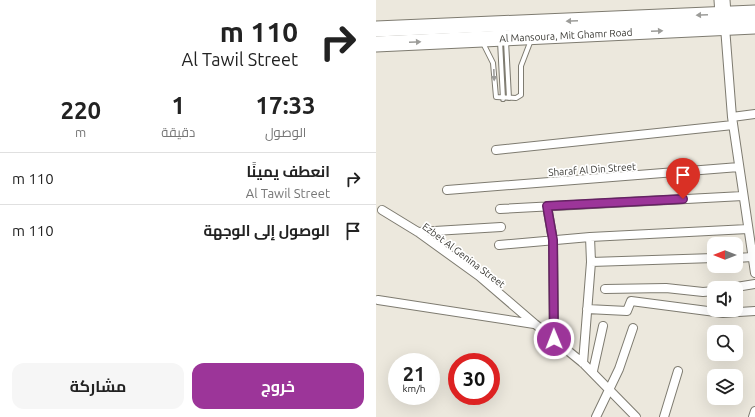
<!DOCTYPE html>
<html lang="ar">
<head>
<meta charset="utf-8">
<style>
  :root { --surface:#fff; --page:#f6f6f6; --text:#222; --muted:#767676; --line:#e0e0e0; --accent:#9c3599 }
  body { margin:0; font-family:Ubuntu,Cairo,sans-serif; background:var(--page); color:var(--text); direction:rtl; height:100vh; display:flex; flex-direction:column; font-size:15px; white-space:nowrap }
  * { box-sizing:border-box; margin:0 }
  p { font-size:13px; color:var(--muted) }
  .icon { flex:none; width:22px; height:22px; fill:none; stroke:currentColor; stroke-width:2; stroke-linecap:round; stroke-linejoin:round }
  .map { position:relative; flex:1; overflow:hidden; direction:ltr }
  .sheet { display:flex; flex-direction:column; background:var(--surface); width:376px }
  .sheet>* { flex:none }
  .banner { background:#fff; color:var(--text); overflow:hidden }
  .needle { width:26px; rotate:270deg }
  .fabs { position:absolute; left:331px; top:237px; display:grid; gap:8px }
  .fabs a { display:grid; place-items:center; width:36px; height:36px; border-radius:8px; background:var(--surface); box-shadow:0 4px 16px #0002; font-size:20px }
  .speed { position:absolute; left:12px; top:353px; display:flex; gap:8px; font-size:20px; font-weight:700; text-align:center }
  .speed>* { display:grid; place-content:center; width:52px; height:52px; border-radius:50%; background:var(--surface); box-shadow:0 4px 16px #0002; line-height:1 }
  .speed small { font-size:10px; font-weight:400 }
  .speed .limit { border:6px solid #d22; background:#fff; color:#111 }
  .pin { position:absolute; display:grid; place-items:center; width:34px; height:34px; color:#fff; margin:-41px -17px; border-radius:50% 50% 50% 0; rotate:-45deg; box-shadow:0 0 4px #0007 }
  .pin .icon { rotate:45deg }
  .me { position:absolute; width:44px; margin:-22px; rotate:359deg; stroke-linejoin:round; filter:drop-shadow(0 0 3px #0008) }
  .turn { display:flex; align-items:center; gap:14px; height:84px; padding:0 12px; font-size:18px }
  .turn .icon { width:52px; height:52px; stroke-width:2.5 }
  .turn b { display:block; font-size:28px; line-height:34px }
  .eta { display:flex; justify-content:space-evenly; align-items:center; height:68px; text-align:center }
  .eta b { font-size:24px; font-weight:700; line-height:28px }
  .primary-button { display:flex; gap:8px; margin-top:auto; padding:8px 12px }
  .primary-button a { flex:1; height:46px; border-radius:12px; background:var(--accent); color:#fff; font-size:16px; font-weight:700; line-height:46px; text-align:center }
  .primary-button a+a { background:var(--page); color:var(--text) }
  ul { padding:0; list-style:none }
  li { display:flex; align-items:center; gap:12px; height:52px; padding:0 12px; border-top:1px solid var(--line) }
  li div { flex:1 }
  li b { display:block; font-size:15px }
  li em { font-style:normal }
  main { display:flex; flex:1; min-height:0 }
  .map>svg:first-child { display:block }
</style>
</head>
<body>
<main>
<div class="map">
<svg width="379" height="417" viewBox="0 0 379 417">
  <rect width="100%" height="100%" fill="#ece8dd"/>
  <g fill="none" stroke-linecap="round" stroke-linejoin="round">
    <g stroke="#7e7b70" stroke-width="6">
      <path id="lane" d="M124,41L127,99
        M130,41L133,98
        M107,43L117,63L120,97L140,98L145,95V66L155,40"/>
    </g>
    <g stroke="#7e7b70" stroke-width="10">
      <path id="street" d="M349,27L356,117L379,273
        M356,117L379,114
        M120,150L357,125
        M71,190L363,167
        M171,206L177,240L178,339
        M124,209L367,196
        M6,210L42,232L103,276L159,324L207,363L260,417
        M42,232L125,227
        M123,245L214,237L372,229
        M360,258L376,257
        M215,262L338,258
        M354,288L379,284
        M229,289L290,288L327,292L338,291
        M2,300L158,324
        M211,309L251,311L255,301L347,313L379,311
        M207,363L215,262L214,237
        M217,371L227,326
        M220,417L243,369L257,328
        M288,417L302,371
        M377,417L379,411"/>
    </g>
    <g stroke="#7e7b70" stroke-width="17">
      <g id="highway">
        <path d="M346,0L347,14"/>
        <path d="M0,29L379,13"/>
        <path id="s1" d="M0,44L379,26"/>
      </g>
    </g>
    <use href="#lane" stroke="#fff" stroke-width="4"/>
    <use href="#street" stroke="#fff" stroke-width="8"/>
    <use href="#highway" stroke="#fff" stroke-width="15"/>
  </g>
  <defs><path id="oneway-solid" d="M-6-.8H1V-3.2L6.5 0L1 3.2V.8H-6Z"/></defs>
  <g fill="#9c9c99">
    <use href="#oneway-solid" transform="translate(326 15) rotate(178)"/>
    <use href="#oneway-solid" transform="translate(196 21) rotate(178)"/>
    <use href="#oneway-solid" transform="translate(281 31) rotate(-3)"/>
    <use href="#oneway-solid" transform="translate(39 42) rotate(-3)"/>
    <use href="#oneway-solid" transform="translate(118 75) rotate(88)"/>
  </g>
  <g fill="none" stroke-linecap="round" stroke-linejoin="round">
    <g stroke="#652263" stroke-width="10">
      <path id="route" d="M178,339L177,240L171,206L307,199"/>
    </g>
    <use href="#route" stroke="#9c3599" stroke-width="7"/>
  </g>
  <g text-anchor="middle" stroke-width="3.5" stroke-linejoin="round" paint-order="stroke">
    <g font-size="10" fill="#393833" stroke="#fff">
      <text dy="4" stroke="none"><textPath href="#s1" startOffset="190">Al Mansoura, Mit Ghamr Road</textPath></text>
      <text transform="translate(216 169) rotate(-4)" y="4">Sharaf Al Din Street</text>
      <text transform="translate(88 255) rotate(37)" y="4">Ezbet Al Genina Street</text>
    </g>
  </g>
</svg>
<div class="fabs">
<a><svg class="needle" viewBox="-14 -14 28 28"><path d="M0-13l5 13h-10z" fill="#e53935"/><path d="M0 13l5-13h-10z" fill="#767676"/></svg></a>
<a><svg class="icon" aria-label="sound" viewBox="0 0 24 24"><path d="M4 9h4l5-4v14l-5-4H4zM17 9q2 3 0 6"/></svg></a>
<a><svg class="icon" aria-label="search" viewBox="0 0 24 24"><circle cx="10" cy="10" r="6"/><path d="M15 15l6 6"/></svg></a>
<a><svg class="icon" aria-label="layers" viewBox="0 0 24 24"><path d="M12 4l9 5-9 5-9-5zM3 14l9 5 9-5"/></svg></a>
</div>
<div class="speed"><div>21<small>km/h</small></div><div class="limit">30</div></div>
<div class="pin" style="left:307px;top:199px;background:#d93025"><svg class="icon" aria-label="arrive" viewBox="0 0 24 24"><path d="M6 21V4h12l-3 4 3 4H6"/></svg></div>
<svg class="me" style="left:178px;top:339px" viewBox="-20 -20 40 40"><circle r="17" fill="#9c3599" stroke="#fff" stroke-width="3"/><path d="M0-11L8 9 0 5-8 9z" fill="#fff"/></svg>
</div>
<section class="sheet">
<div class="banner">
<div class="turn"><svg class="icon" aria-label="right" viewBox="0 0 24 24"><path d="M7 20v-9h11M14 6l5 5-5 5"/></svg><div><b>110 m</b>Al Tawil Street</div></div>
</div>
<div class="eta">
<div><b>17:33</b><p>الوصول</p></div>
<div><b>1</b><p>دقيقة</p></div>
<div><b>220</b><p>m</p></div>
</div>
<ul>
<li><svg class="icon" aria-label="right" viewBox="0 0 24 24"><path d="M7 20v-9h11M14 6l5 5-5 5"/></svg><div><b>انعطف يمينًا</b><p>Al Tawil Street</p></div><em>110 m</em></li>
<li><svg class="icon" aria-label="arrive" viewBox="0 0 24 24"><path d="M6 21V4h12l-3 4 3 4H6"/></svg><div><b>الوصول إلى الوجهة</b></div><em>110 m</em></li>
</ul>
<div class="primary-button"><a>خروج</a><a>مشاركة</a></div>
</section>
</main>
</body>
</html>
